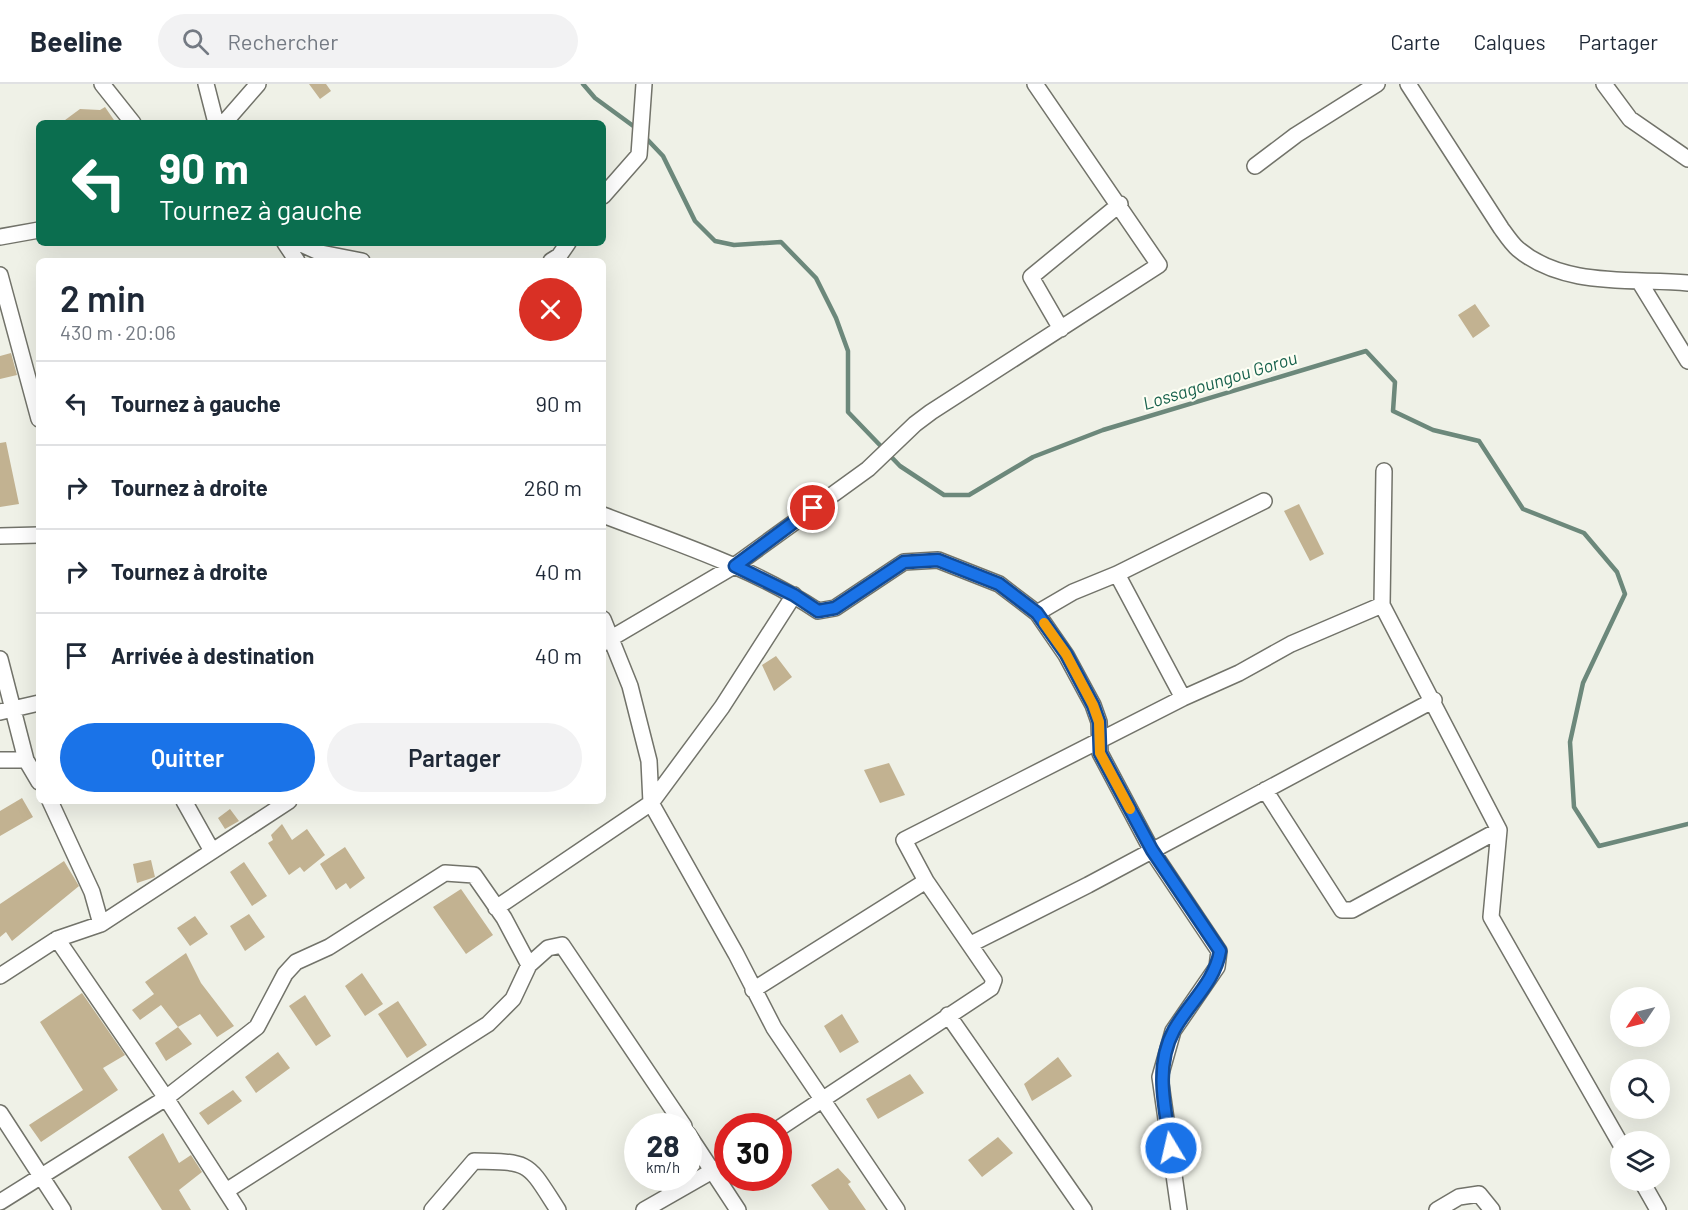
<!DOCTYPE html>
<html lang="fr">
<head>
<meta charset="utf-8">
<style>
  :root { --surface:#fff; --page:#f2f2f3; --text:#1f2937; --muted:#747a83; --line:#e0e1e3; --accent:#1a73e8 }
  body { margin:0; font-family:Barlow,sans-serif; background:var(--page); color:var(--text); height:100vh; display:flex; flex-direction:column; font-size:22px; white-space:nowrap }
  * { box-sizing:border-box; margin:0 }
  p { font-size:20px; color:var(--muted) }
  .icon { flex:none; width:33px; height:33px; fill:none; stroke:currentColor; stroke-width:2; stroke-linecap:round; stroke-linejoin:round }
  .map { position:relative; flex:1; overflow:hidden }
  .panel { position:absolute; left:36px; top:174px; width:570px; height:546px; display:flex; flex-direction:column; background:var(--surface); border-radius:9px; box-shadow:0 6px 24px #0002 }
  .panel>* { flex:none }
  .hud { position:absolute; left:36px; top:36px; width:570px; height:126px; border-radius:9px; box-shadow:0 6px 24px #0002; background:#0b6e4f; color:#fff; overflow:hidden }
  .needle { width:39px; rotate:235deg }
  .buttons { position:absolute; left:1610px; top:903px; display:grid; gap:12px }
  .buttons a { display:grid; place-items:center; width:60px; height:60px; border-radius:50%; background:var(--surface); box-shadow:0 6px 24px #0002; font-size:30px }
  .speed { position:absolute; left:624px; top:1029px; display:flex; gap:12px; font-size:30px; font-weight:700; text-align:center }
  .speed>* { display:grid; place-content:center; width:78px; height:78px; border-radius:50%; background:var(--surface); box-shadow:0 6px 24px #0002; line-height:1 }
  .speed small { font-size:15px; font-weight:400 }
  .speed .limit { border:9px solid #d22; background:#fff; color:#111 }
  .pin { position:absolute; display:grid; place-items:center; width:51px; height:51px; color:#fff; margin:-26px; border:3px solid #fff; border-radius:50%; box-shadow:0 2px 6px #0007 }
  .me { position:absolute; width:66px; margin:-33px; rotate:351deg; stroke-linejoin:round; filter:drop-shadow(0 0 4px #0008) }
  .turn { display:flex; align-items:center; gap:21px; height:126px; padding:0 24px; font-size:27px }
  .turn .icon { width:78px; height:78px; stroke-width:2.5 }
  .turn b { display:block; font-size:42px; line-height:51px }
  .round { display:grid; place-items:center; flex:none; width:63px; height:63px; border-radius:32px; background:var(--page) }
  .overview { display:flex; align-items:center; justify-content:space-between; height:102px; padding:0 24px }
  h1 { font-size:36px; font-weight:600; line-height:45px }
  .action { display:flex; gap:12px; margin-top:auto; padding:12px 24px }
  .action a { flex:1; height:69px; border-radius:36px; background:var(--accent); color:#fff; font-size:24px; font-weight:600; line-height:69px; text-align:center }
  .action a+a { background:var(--page); color:var(--text) }
  ul { padding:0; list-style:none }
  li { display:flex; align-items:center; gap:18px; height:84px; padding:0 24px; border-top:2px solid var(--line) }
  li div { flex:1 }
  li b { display:block; font-size:22px }
  li em { font-style:normal }
  header { display:flex; align-items:center; gap:36px; box-sizing:border-box; height:84px; padding:0 30px; background:var(--surface); border-bottom:2px solid var(--line) }
  header strong { font-size:28px }
  nav { display:flex; gap:33px; margin-inline-start:auto; font-size:21px }
  .search { width:420px; height:54px; background:var(--page); display:flex; align-items:center; gap:15px; box-sizing:border-box; padding:0 21px; border-radius:33px; color:var(--muted); font-size:22px }
  .map>svg:first-child { display:block }
</style>
</head>
<body>
<header>
<strong>Beeline</strong>
<div class="search"><svg class="icon" aria-label="search" viewBox="0 0 24 24"><circle cx="10" cy="10" r="6"/><path d="M15 15l6 6"/></svg>Rechercher</div>
<nav><a>Carte</a><a>Calques</a><a>Partager</a></nav>
</header>
<div class="map">
<svg width="1688" height="1126" viewBox="0 0 1688 1126">
  <rect width="100%" height="100%" fill="#eff1e7"/>
  <g fill="none" stroke-linecap="round" stroke-linejoin="round">
    <path stroke="#6c887b" stroke-width="4.5" d="M583,0L595,14L636,44
      M644,52L663,72L695,137L715,157L734,161L781,158L816,194L836,234L848,267V328L900,382L944,411H969L1033,373L1103,346L1366,267L1395,298L1393,327L1433,346L1479,357L1523,425L1584,449L1617,488L1625,510L1583,599L1570,658L1574,723L1599,762L1688,740"/>
  </g>
  <path fill="#c2b291" d="M309,0H326L331,7L320,15Z
    M105,23L116,39H61L80,25L100,26Z
    M1475,220L1490,242L1473,254L1458,231Z
    M11,269L17,291L0,295V272Z
    M6,358L19,420L0,423V359Z
    M1299,420L1324,470L1310,477L1284,427Z
    M776,572L792,593L774,607L762,581Z
    M889,679L905,711L880,719L864,686Z
    M22,714L33,733L0,752V727Z
    M230,725L239,737L225,745L218,734Z
    M282,740L292,756L307,745L325,771L304,788L300,783L289,791L268,759L273,756L271,751Z
    M345,763L365,794L350,805L346,799L336,806L320,780Z
    M151,776L155,793L137,799L133,780Z
    M64,777L79,802L12,857L6,848L0,853V820Z
    M244,778L267,812L252,822L230,788Z
    M461,805L493,851L466,870L433,823Z
    M249,830L265,853L245,867L230,842Z
    M195,832L208,850L190,862L177,844Z
    M186,869L201,899L234,942L217,953L200,930L178,943L161,921L140,936L132,926L154,910L145,898Z
    M362,889L383,920L365,932L345,902Z
    M82,909L125,971L103,984L118,1006L41,1058L29,1041L83,1006L40,938Z
    M305,911L331,952L316,962L289,922Z
    M398,917L427,961L407,974L378,930Z
    M842,930L859,958L840,969L824,942Z
    M178,943L192,960L166,977L155,959Z
    M278,968L290,984L256,1009L245,993Z
    M1058,973L1072,992L1032,1017L1024,1000Z
    M910,990L924,1009L878,1035L866,1015Z
    M233,1006L242,1017L208,1041L199,1029Z
    M163,1049L179,1079L191,1071L202,1088L179,1106L191,1126H162L128,1073Z
    M998,1053L1013,1069L982,1093L968,1076Z
    M838,1084L851,1098L848,1100L866,1126H829L811,1101Z"/>
  <g fill="none" stroke-linecap="round" stroke-linejoin="round">
    <g stroke="#72736a" stroke-width="18">
      <path id="minor" d="M102,0L133,39
        M206,0L216,39
        M1408,0L1501,144C1506,151 1512,160 1518,165C1564,204 1633,194 1688,199
        M1604,0L1630,35L1688,75
        M224,39L258,0
        M1255,82L1296,51L1377,0
        M603,112L639,71L644,0
        M0,153L39,146
        M285,159L297,177
        M299,159L321,169L362,177
        M551,177L559,172L568,159
        M0,191L39,335
        M1639,197L1688,277
        M1061,245L1031,193L1120,120
        M1384,387L1382,521L1499,746L1491,833L1620,1059
        M603,431C676,459 752,483 818,527L835,524L904,478L938,476L999,500L1037,529L1066,571L1093,621L1099,638L1100,669L1152,767L1219,867L1217,883L1173,947L1160,993L1179,1126
        M0,452L39,451
        M1117,490L1183,614
        M1037,529L1073,508L1117,490L1264,417
        M603,535L630,602L649,677L651,719L736,870L774,944L897,1126
        M603,559L734,482L868,385L915,340L931,328L1159,181L1035,0
        M0,575L26,676L39,698
        M0,628L39,619
        M0,676H26
        M1265,706L1342,826H1352L1499,746
        M50,717L92,808L101,840
        M184,717L212,767
        M496,824L651,719L722,623L794,511
        M57,855L166,1014L238,1126
        M971,860L1088,801L1434,616
        M529,881L548,864L562,861L684,1042
        M0,892L57,855L101,840L289,717
        M753,906L926,797
        M948,931L1084,1126
        M0,1029L63,1126
        M778,1045L991,904L994,896L926,797L904,756L1183,614L1239,589L1291,560L1382,521
        M688,1050L738,1126
        M1641,1096L1658,1126
        M0,1118L166,1014L257,943L285,890L296,878L329,863L445,789L474,791L504,834L529,881L513,915L488,940L226,1107
        M432,1126L474,1077C532,1078 527,1078 558,1126
        M644,1126L728,1078
        M1437,1126L1459,1113L1479,1110L1492,1126"/>
    </g>
    <use href="#minor" stroke="#fff" stroke-width="15"/>
  </g>
  <g fill="none" stroke-linecap="round" stroke-linejoin="round">
    <g stroke="#114b97" stroke-width="15">
      <path id="route" d="M813,424L735,482L794,511L818,527L835,524L904,478L938,476L999,500L1037,529L1066,570L1093,621L1099,638L1100,669L1131,727L1152,766L1220,867C1215,898 1189,919 1174,946C1154,983 1165,1024 1171,1064"/>
    </g>
    <use href="#route" stroke="#1a73e8" stroke-width="10"/>
    <path stroke="#f59e0b" stroke-width="10" d="M1044,539L1066,570L1093,621L1099,638L1100,669L1130,725"/>
  </g>
  <g text-anchor="middle" stroke-width="4.5" stroke-linejoin="round" paint-order="stroke">
    <g font-size="18" font-style="italic" fill="#17614c" stroke="#fdfef4">
      <text transform="translate(1220 297) rotate(-17)" y="6">Lossagoungou Gorou</text>
    </g>
  </g>
</svg>
<div class="buttons">
<a><svg class="needle" viewBox="-14 -14 28 28"><path d="M0-13l5 13h-10z" fill="#e53935"/><path d="M0 13l5-13h-10z" fill="#747a83"/></svg></a>
<a><svg class="icon" aria-label="search" viewBox="0 0 24 24"><circle cx="10" cy="10" r="6"/><path d="M15 15l6 6"/></svg></a>
<a><svg class="icon" aria-label="layers" viewBox="0 0 24 24"><path d="M12 4l9 5-9 5-9-5zM3 14l9 5 9-5"/></svg></a>
</div>
<div class="speed"><div>28<small>km/h</small></div><div class="limit">30</div></div>
<div class="pin" style="left:813px;top:424px;background:#d93025"><svg class="icon" aria-label="arrive" viewBox="0 0 24 24"><path d="M6 21V4h12l-3 4 3 4H6"/></svg></div>
<svg class="me" style="left:1171px;top:1064px" viewBox="-20 -20 40 40"><circle r="17" fill="#1a73e8" stroke="#fff" stroke-width="3"/><path d="M0-11L8 9 0 5-8 9z" fill="#fff"/></svg>
<div class="hud">
<div class="turn"><svg class="icon" aria-label="left" viewBox="0 0 24 24"><path d="M17 20v-9H6M10 6l-5 5 5 5"/></svg><div><b>90 m</b>Tournez à gauche</div></div>
</div>
<section class="panel">
<div class="overview"><div><h1>2 min</h1><p>430 m · 20:06</p></div><a class="round" style="background:#d93025;color:#fff"><svg class="icon" aria-label="close" viewBox="0 0 24 24"><path d="M6 6l12 12M18 6L6 18"/></svg></a></div>
<ul>
<li><svg class="icon" aria-label="left" viewBox="0 0 24 24"><path d="M17 20v-9H6M10 6l-5 5 5 5"/></svg><div><b>Tournez à gauche</b></div><em>90 m</em></li>
<li><svg class="icon" aria-label="right" viewBox="0 0 24 24"><path d="M7 20v-9h11M14 6l5 5-5 5"/></svg><div><b>Tournez à droite</b></div><em>260 m</em></li>
<li><svg class="icon" aria-label="right" viewBox="0 0 24 24"><path d="M7 20v-9h11M14 6l5 5-5 5"/></svg><div><b>Tournez à droite</b></div><em>40 m</em></li>
<li><svg class="icon" aria-label="arrive" viewBox="0 0 24 24"><path d="M6 21V4h12l-3 4 3 4H6"/></svg><div><b>Arrivée à destination</b></div><em>40 m</em></li>
</ul>
<div class="action"><a>Quitter</a><a>Partager</a></div>
</section>
</div>
</body>
</html>
